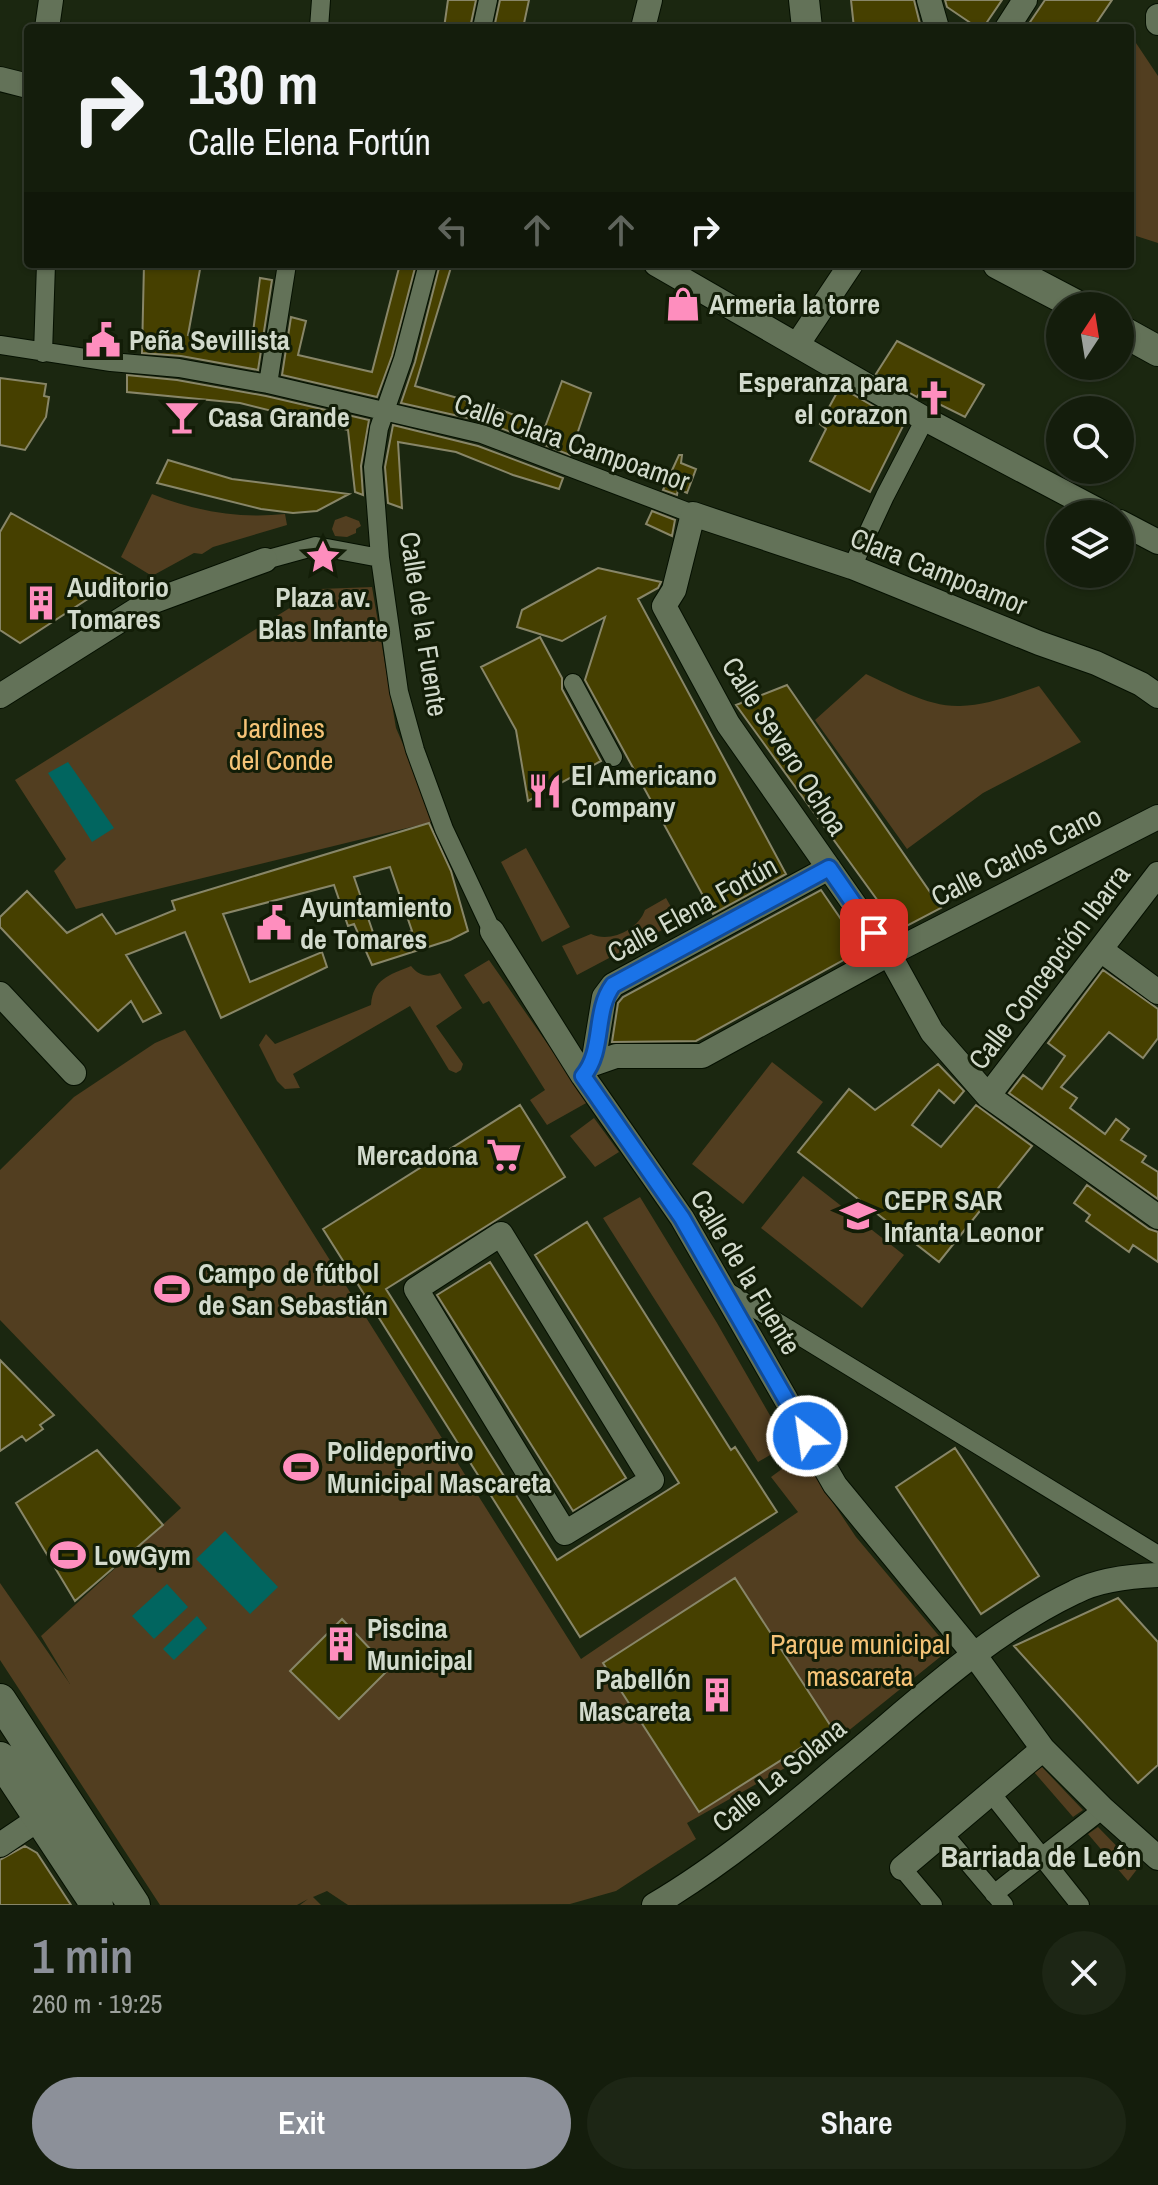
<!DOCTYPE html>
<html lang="en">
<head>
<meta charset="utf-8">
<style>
  :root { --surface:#141d0c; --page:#1d2615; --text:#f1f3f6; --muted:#9da29d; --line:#333b2d; --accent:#8c9099 }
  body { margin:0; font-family:"Archivo Narrow",sans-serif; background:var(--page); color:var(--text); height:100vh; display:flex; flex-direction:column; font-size:30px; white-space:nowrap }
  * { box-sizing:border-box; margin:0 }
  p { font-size:26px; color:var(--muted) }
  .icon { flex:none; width:44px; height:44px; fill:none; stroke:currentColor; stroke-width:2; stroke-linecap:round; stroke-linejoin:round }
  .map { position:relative; height:1905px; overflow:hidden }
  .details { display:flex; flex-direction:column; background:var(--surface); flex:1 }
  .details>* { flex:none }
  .guide { position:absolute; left:24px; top:24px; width:1110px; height:244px; border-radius:8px; box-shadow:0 2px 6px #0004,0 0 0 2px var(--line); background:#141d0c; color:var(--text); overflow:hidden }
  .needle { width:52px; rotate:12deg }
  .controls { position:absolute; left:1046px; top:292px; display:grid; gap:16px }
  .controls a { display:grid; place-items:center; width:88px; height:88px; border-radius:50%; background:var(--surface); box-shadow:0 2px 6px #0004,0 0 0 2px var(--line); font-size:40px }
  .pin { position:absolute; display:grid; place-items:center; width:68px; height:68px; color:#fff; margin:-34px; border-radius:16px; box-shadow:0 4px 12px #0006 }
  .me { position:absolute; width:88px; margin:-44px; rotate:330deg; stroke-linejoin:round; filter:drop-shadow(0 0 6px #0008) }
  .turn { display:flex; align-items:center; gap:28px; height:168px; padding:0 32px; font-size:36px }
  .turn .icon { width:104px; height:104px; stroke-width:2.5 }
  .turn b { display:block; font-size:56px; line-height:68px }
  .lanes { display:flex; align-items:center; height:76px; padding:0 32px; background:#0003; justify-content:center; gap:40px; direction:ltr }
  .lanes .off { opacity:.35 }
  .round { display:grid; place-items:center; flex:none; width:84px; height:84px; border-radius:42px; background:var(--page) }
  .head { display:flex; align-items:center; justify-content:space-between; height:136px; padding:0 32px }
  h1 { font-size:48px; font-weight:600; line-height:60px; color:var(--accent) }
  .button { display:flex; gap:16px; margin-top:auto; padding:16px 32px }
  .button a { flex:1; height:92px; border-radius:48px; background:var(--accent); color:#fff; font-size:32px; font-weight:600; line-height:92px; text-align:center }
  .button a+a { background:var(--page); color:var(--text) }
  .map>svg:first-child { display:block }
</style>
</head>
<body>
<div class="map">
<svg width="1158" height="1905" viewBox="0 0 1158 1905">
  <rect width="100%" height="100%" fill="#1b2710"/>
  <path fill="#523e20" d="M1130,34L1158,76V243L1130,234Z
    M152,494C195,511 239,519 285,514L287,525L213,547L202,554L194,553L152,576L121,557Z
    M346,516L359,521L361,526L356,529V533L347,537L335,536L332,529L335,520Z
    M372,587L396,728L436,821L76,909L54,871L66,859L15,780L320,589Z
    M866,674C894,687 928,707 960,706C987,705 1014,695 1039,686L1081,742L983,793L907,849L815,720Z
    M526,848L570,927L542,942L501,862Z
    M666,898L679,921L577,975L562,946L591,934C610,943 638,930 645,910Z
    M489,960L588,1102L547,1125L530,1100L545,1090L489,1001L483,1004L464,975Z
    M411,966C419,976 428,978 440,973L462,1008L436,1026L463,1064L461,1070L456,1073L449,1070L410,1006L293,1074L300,1088L285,1089L277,1081L259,1045L266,1034L275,1044L371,1005C373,979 389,975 411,966Z
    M185,1030L581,1659L798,1512L771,1477L801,1455L856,1537L950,1649L842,1736L687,1823L696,1839L616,1891L570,1904L348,1905L327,1891L313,1897L321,1905H300L308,1899L297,1905H160L0,1660V1583L70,1684L41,1636L181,1508L0,1320V1170L74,1097L155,1043Z
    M772,1062L823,1102L743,1204L692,1164Z
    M594,1118L619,1152L595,1167L570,1136Z
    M803,1176L904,1255L862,1308L761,1228Z
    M640,1197L717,1323L787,1445L758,1462L603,1218Z
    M1042,1767L1083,1810L1073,1817L1034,1772Z
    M1098,1827L1138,1868L1128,1881L1088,1834Z"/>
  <path fill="#01655f" d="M68,762L114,828L92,842L48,773Z
    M225,1531L278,1587L250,1614L196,1559Z
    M167,1584L188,1607L154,1639L132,1616Z
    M197,1616L207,1628L174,1660L163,1649Z"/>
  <path fill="#464000" stroke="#888668" stroke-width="2" fill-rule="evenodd" d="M448,0H476L470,28H444Z
    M500,0H529L523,28H494Z
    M851,0H914L921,28H854Z
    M945,0H1002L983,28H978L947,7Z
    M1045,0H1112L1093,28H1026Z
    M144,264H201L188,335L251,348L260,278L272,280L258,370L181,356L142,353Z
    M400,264H416L392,356L377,397L282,375L291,317L306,321L298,355L372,372Z
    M440,264H452L415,386L504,411L545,427L562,381L591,393L570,455L485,422L401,403L415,362Z
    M897,341L984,385L965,417L919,394L917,397L876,374Z
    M127,375L177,380L266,396L369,420L361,466L363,495L355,492L348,430L240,403L127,392Z
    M0,378L46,384L44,396L49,397L46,417L25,450L0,445Z
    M840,387L904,424L870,492L810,461L826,429L820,424Z
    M393,425L478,446L563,478L559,489L513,475L456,452L398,442L402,508L388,503L385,467Z
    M679,455H682L681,463L696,469L687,493L678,489L677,495L663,490Z
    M168,460L232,479L349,494L317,511L293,513L261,509L157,483Z
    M652,511L675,520L672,536L646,524Z
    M11,513L123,576L20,643L0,630V532Z
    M598,568L661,582L658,588L638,599L786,874L713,914L585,680L605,617L562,641L517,627L522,610Z
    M540,637L562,678V689L601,761L528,801L516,730L481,667Z
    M787,685L941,908L899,930L736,705Z
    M429,823L451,871L468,931L450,940L372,965L354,924L348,926L334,885L223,914L250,982L322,952L327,967L221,1018L185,932L126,955L161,1013L143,1022L131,1001L98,1031L0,927V917L27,891L67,933L102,914L116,934L175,910L172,901ZM390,867L412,931L377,944L354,877Z
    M821,890L862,950L696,1041L612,1042L618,1003L623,997Z
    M1103,970L1158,1009V1038L1143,1058L1109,1032L1061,1087L1077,1098L1070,1108L1105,1134L1116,1119L1129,1129L1121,1140L1146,1156L1142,1162L1158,1172V1199L1009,1093L1023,1075L1042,1089L1065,1056L1048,1043Z
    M938,1064L964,1091L954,1103L939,1090L912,1125L941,1147L976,1105L1032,1146L939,1262L798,1152L849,1089L875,1110Z
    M520,1105L565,1177L386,1289L557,1560L679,1483L535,1255L587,1222L731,1450L735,1447L777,1512L580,1637L323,1229Z
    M1087,1185L1149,1229L1158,1232V1262L1133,1245L1129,1252L1086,1221L1090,1215L1074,1203Z
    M490,1262L626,1478L573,1511L437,1295Z
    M0,1360L54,1415L40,1425L43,1429L26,1441L22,1436L0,1451Z
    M955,1448L1039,1576L981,1614L896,1487Z
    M97,1450L163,1525L75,1601L16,1503Z
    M735,1578L832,1728L699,1812L603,1663Z
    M1118,1598L1158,1642V1765L1138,1783L1014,1646Z
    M342,1619L389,1669L339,1719L290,1671Z
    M25,1846L37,1853L71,1905H0V1860Z"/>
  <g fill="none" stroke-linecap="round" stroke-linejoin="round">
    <g stroke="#051000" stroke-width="20">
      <path id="pedestrian" d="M319,28L321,0
        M482,28L488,0
        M428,264L403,359L379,428L373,467L380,558L399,692L415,750L444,829L492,931
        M0,345L111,362L179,368L268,384L482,434L693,514
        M43,353L46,264
        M268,384L287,264
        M265,560L316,546L380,558
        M852,567L885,496L925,419
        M573,683L613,757
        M723,1289L1158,1555
        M991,1793L1080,1905
        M943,1833L1004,1905
        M902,1868L933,1905
        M994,1894L1103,1809"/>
    </g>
    <g stroke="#051000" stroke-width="26">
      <path id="minor" d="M929,0L937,28
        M1158,16V23
        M47,28L51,0
        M643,28L650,0
        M1007,28L1025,0
        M0,79L28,86
        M656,264L925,419L1105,514
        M797,345L851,264
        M1120,522L1158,542
        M0,696L146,604L265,560
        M1158,696L1141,684L1096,663L1039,643L852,567L693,514L674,590L664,606L728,724L889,954L932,1032L988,1096L1158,1217
        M492,931L583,1076L682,1218L835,1485L973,1653L1043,1749L1103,1809L1158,1858
        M1101,950L1158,992
        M0,994L74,1073
        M593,1064L616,1056H702L889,954L1158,817
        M593,1064L604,997L613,985L829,868
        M988,1096L1158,874
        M501,1234L652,1480L565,1533L416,1289Z
        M0,1845L40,1818
        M902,1868L1043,1749
        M654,1905C722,1865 784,1813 844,1762C918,1701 987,1634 1075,1592C1098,1580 1132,1576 1158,1575"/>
    </g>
    <g stroke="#051000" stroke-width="32">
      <path id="tertiary" d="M804,0L807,28
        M998,264L1078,306
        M1120,330L1158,351"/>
    </g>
    <g stroke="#051000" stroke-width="34">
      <path id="secondary" d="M0,1700L134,1905
        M0,1758L97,1905"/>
    </g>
    <use href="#pedestrian" stroke="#637258" stroke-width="18"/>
    <use href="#minor" stroke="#637258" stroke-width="24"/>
    <use href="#tertiary" stroke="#637258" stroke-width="30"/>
    <use href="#secondary" stroke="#637258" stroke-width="32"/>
  </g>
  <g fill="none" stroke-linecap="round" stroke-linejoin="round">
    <g stroke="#114b97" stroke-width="20">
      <path id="route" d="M807,1436L682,1218L583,1076C605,1050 593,1012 613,985L829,868L874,933"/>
    </g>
    <use href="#route" stroke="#1a73e8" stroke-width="14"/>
  </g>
  <defs>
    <g id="shop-bare" transform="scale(2.76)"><path d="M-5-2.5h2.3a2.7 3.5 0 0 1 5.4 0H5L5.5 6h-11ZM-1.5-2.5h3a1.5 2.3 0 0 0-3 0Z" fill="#fe8ebe" stroke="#121d07" stroke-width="2.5" paint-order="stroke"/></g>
    <g id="civic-bare" transform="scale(2.76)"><path d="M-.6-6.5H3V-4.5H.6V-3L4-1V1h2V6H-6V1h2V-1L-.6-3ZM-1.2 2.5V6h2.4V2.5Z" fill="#fe8ebe" stroke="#121d07" stroke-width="2.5" paint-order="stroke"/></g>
    <g id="church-bare" transform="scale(2.76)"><path d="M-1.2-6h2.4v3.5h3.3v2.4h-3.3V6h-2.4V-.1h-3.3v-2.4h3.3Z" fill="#fe8ebe" stroke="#121d07" stroke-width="2.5" paint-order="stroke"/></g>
    <g id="bar-bare" transform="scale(2.76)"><path d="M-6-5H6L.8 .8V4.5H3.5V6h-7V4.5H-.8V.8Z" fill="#fe8ebe" stroke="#121d07" stroke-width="2.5" paint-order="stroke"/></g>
    <g id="sight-bare" transform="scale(2.76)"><path d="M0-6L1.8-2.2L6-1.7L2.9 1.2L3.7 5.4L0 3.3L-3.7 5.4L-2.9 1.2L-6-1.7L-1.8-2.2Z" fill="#fe8ebe" stroke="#121d07" stroke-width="2.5" paint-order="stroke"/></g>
    <g id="building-bare" transform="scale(2.76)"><path d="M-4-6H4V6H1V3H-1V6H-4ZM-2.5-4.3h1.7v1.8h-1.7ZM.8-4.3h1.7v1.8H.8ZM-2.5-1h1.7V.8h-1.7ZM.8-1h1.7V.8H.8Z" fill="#fe8ebe" stroke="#121d07" stroke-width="2.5" paint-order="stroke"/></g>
    <g id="restaurant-bare" transform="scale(2.76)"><path d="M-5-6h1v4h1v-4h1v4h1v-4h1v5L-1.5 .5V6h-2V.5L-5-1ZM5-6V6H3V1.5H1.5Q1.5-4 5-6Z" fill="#fe8ebe" stroke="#121d07" stroke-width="2.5" paint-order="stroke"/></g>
    <g id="supermarket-bare" transform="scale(2.76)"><path d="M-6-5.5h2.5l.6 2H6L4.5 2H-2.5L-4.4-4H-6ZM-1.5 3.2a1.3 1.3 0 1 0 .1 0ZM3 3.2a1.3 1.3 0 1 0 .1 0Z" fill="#fe8ebe" stroke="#121d07" stroke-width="2.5" paint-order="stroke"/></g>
    <g id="school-bare" transform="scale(2.76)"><path d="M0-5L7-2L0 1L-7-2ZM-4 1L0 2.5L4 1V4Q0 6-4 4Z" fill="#fe8ebe" stroke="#121d07" stroke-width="2.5" paint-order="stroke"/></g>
    <g id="stadium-bare" transform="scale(2.76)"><path d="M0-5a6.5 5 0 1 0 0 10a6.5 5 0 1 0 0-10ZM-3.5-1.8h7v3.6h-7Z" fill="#fe8ebe" stroke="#121d07" stroke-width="2.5" paint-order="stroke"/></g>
  </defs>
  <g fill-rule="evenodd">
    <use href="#shop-bare" x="683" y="304"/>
    <use href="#civic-bare" x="103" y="340"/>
    <use href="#church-bare" x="934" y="398"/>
    <use href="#bar-bare" x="182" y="417"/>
    <use href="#sight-bare" x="323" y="557"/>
    <use href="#building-bare" x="41" y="603"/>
    <use href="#restaurant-bare" x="545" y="791"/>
    <use href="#civic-bare" x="274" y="923"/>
    <use href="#supermarket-bare" x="504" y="1155"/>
    <use href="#school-bare" x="858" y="1216"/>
    <use href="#stadium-bare" x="172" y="1289"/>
    <use href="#stadium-bare" x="301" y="1467"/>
    <use href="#stadium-bare" x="68" y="1555"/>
    <use href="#building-bare" x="341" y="1644"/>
    <use href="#building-bare" x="717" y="1695"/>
  </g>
  <g text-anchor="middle" stroke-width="6" stroke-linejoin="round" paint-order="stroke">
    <g font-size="28" font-weight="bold" fill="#d2dacc" stroke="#121d07" text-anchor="start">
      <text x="709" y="314">Armeria la torre</text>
      <text x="129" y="350">Peña Sevillista</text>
      <text x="908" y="392" text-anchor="end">Esperanza para<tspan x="908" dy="32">el corazon</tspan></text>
      <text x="208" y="427">Casa Grande</text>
      <text x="67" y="597">Auditorio<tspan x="67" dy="32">Tomares</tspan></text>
      <text x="323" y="607" text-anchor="middle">Plaza av.<tspan x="323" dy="32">Blas Infante</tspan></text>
      <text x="571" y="785">El Americano<tspan x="571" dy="32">Company</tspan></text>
      <text x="300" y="917">Ayuntamiento<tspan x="300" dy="32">de Tomares</tspan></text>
      <text x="478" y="1165" text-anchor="end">Mercadona</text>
      <text x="884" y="1210">CEPR SAR<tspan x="884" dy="32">Infanta Leonor</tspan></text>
      <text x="198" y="1283">Campo de fútbol<tspan x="198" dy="32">de San Sebastián</tspan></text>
      <text x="327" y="1461">Polideportivo<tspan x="327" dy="32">Municipal Mascareta</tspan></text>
      <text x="94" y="1565">LowGym</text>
      <text x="367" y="1638">Piscina<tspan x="367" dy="32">Municipal</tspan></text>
      <text x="691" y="1689" text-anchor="end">Pabellón<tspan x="691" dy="32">Mascareta</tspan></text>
    </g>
    <g font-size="28" fill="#d2dacc" stroke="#121d07">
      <text transform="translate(572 442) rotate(19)" y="10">Calle Clara Campoamor</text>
      <text transform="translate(939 571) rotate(22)" y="10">Clara Campoamor</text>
      <text transform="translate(424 624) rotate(81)" y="10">Calle de la Fuente</text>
      <text transform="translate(785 746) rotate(57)" y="10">Calle Severo Ochoa</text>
      <text transform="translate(1016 856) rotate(-27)" y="10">Calle Carlos Cano</text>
      <text transform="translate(692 909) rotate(-29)" y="10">Calle Elena Fortún</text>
      <text transform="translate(1049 967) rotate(-53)" y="10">Calle Concepción Ibarra</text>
      <text transform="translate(746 1272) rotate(59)" y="10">Calle de la Fuente</text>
      <text transform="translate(779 1775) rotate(-39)" y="10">Calle La Solana</text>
    </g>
    <g font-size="28" fill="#f5c377" stroke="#121d07">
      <text x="281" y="738">Jardines<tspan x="281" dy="32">del Conde</tspan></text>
      <text x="860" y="1654">Parque municipal<tspan x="860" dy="32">mascareta</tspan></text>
    </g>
    <g font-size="30" font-weight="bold" fill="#d2dacc" stroke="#121d07">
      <text x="1041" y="1867">Barriada de León</text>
    </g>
  </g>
</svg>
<div class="controls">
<a><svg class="needle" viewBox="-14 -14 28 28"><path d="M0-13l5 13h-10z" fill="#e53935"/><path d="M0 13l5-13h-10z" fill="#9da29d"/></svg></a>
<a><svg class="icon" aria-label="search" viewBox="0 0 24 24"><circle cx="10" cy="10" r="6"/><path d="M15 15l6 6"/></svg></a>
<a><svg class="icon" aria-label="layers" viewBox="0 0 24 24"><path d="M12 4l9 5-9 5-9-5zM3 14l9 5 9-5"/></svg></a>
</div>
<div class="pin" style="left:874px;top:933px;background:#d93025"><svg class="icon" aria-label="arrive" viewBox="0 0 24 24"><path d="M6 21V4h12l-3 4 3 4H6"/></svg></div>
<svg class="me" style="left:807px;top:1436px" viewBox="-20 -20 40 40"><circle r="17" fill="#1a73e8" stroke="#fff" stroke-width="3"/><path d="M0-11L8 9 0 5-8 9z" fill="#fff"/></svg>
<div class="guide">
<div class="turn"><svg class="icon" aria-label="right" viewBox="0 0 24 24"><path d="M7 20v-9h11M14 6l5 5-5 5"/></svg><div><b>130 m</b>Calle Elena Fortún</div></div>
<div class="lanes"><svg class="icon off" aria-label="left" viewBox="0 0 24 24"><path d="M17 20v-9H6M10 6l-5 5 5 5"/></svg><svg class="icon off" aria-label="ahead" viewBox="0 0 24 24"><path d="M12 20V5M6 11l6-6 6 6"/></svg><svg class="icon off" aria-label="ahead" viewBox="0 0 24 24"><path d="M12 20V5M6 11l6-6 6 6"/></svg><svg class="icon" aria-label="right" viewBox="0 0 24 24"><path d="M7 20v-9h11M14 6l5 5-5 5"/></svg></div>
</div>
</div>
<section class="details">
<div class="head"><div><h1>1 min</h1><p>260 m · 19:25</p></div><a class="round"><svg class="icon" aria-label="close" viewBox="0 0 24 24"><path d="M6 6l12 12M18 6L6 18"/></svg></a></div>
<div class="button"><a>Exit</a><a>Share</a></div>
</section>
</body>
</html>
